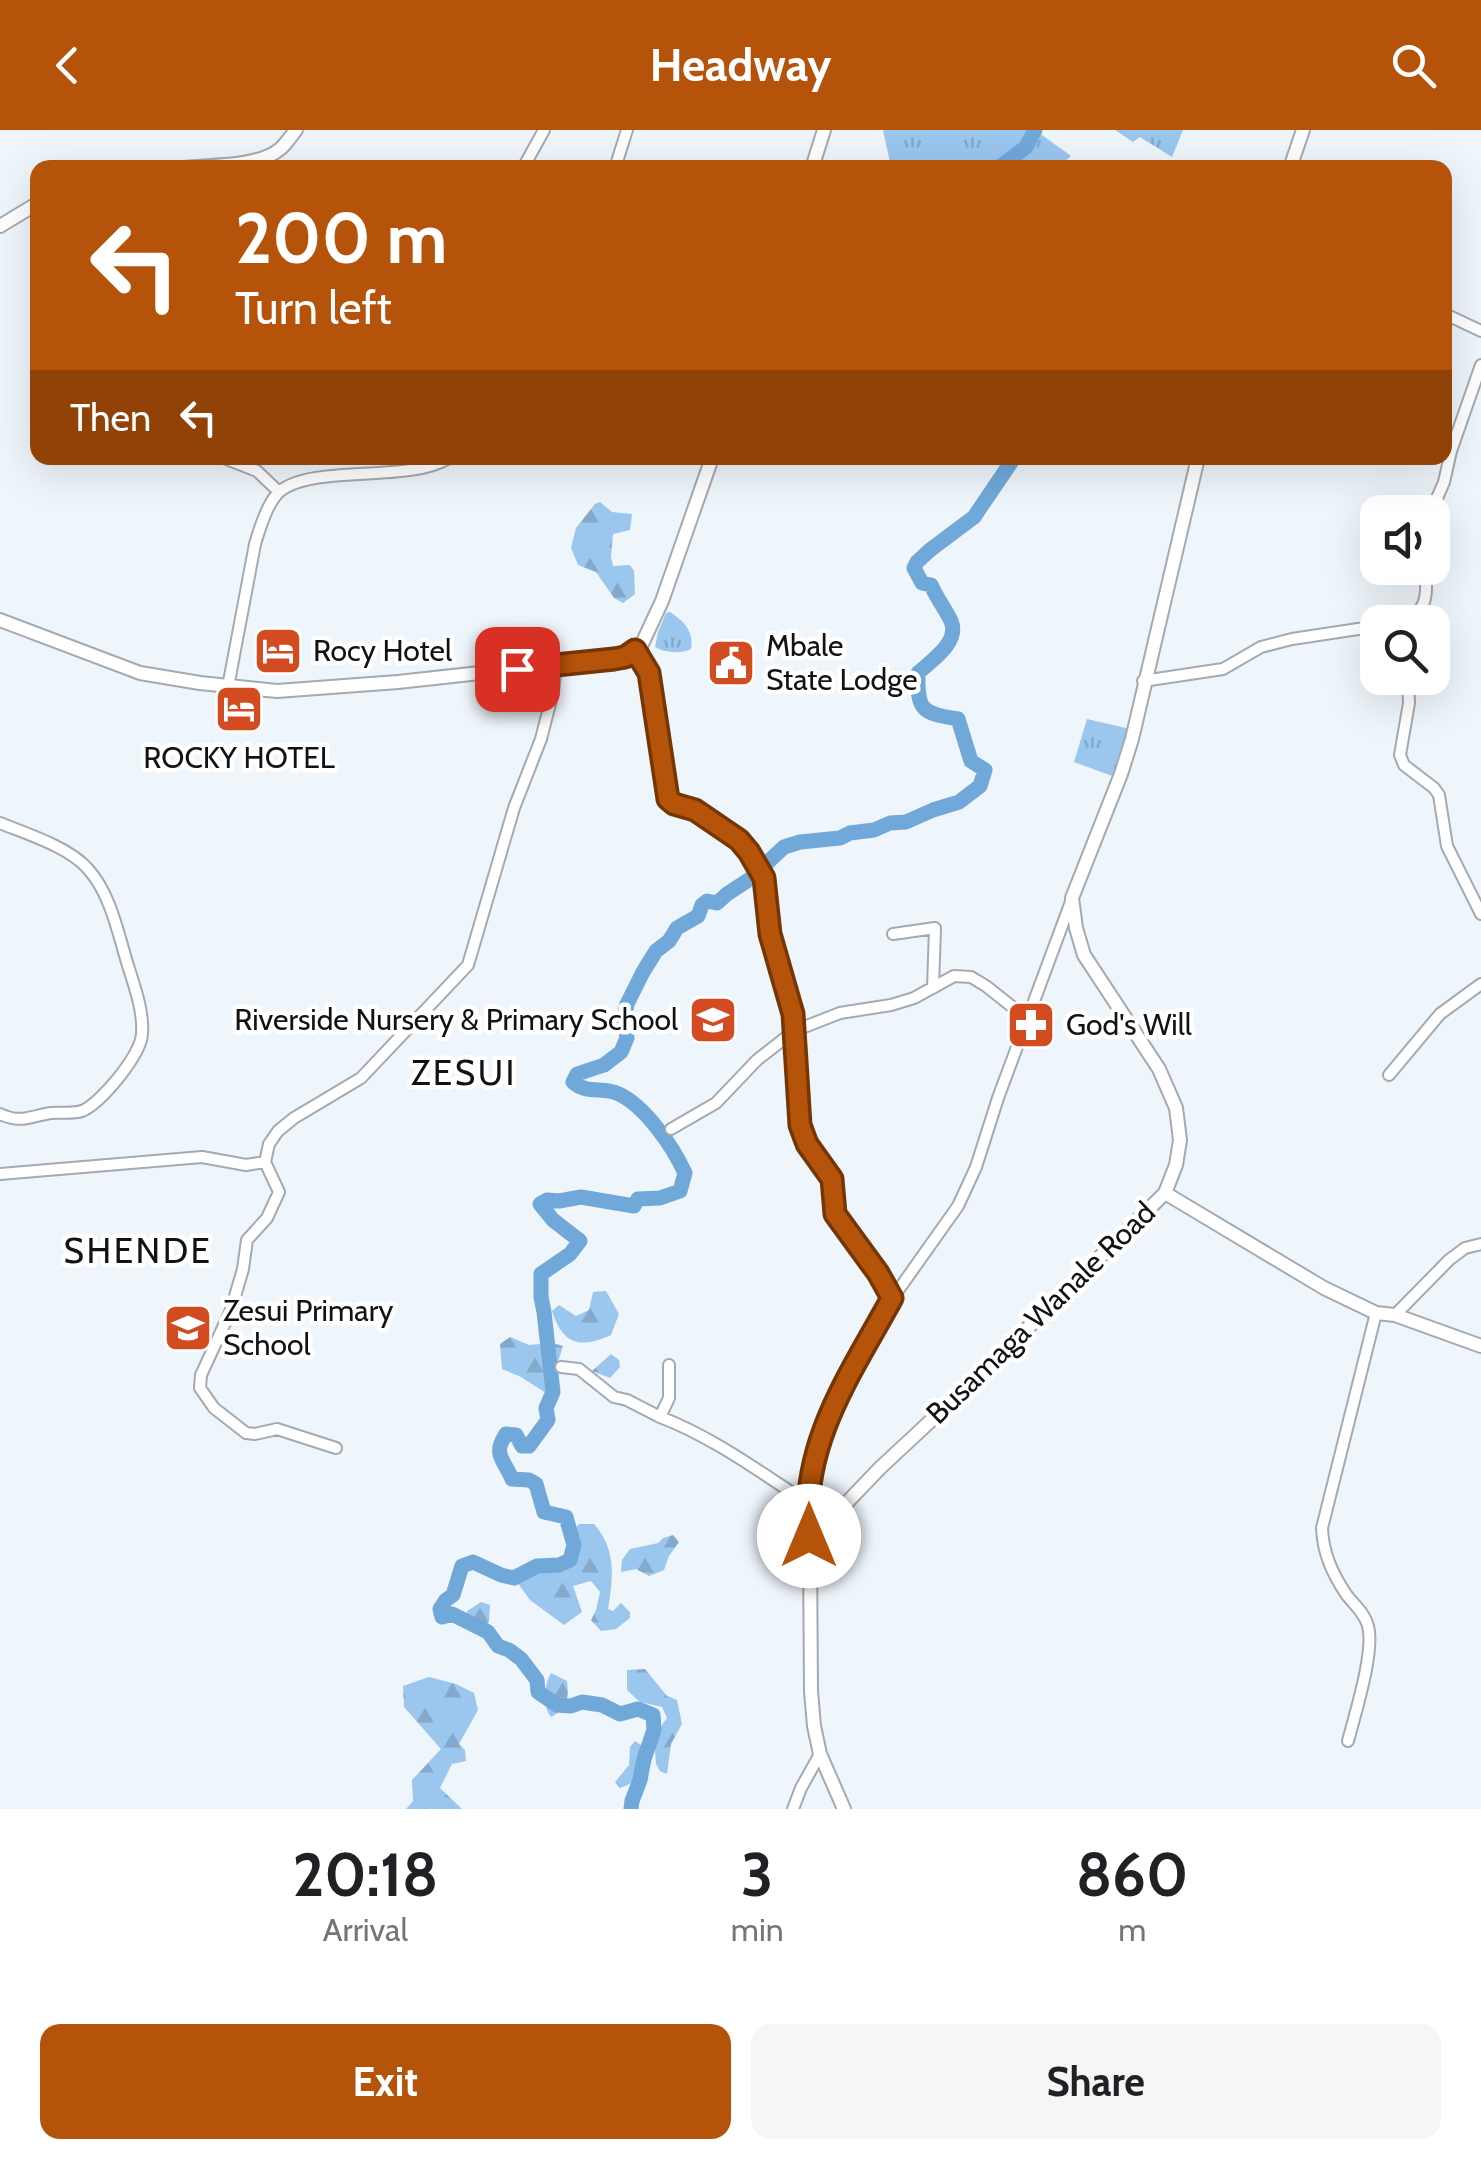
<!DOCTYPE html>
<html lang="en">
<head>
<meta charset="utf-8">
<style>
  :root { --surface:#fff; --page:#f6f6f6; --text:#202124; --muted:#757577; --accent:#b45309 }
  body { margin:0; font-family:Cabin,sans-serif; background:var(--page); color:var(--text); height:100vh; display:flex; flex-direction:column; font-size:38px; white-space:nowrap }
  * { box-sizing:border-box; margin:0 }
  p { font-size:32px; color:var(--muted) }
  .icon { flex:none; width:55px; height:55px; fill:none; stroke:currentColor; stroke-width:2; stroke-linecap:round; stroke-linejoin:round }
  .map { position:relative; height:1679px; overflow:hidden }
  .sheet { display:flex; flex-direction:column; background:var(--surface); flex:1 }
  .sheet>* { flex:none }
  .top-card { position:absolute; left:30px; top:30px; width:1422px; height:305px; border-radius:20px; box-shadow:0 10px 40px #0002; background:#b45309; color:#fff; overflow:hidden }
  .tools { position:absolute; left:1360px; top:365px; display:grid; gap:20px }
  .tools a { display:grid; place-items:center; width:90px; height:90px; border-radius:20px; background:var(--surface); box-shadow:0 10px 40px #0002; font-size:50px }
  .pin { position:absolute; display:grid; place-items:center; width:85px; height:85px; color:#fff; margin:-42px; border-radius:20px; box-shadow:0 5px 15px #0006 }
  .me { position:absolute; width:110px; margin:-55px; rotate:0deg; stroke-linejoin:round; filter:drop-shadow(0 0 8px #0008) }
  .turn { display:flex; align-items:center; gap:35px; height:210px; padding:0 40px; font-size:45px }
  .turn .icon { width:130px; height:130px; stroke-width:2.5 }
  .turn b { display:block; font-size:70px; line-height:85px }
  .then { display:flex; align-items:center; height:95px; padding:0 40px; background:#0003; gap:20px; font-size:38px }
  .eta { display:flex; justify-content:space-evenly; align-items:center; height:170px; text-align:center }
  .eta b { font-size:60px; font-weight:700; line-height:70px }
  .cta { display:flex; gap:20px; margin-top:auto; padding:20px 40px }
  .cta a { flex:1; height:115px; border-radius:20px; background:var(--accent); color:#fff; font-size:40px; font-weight:700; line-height:115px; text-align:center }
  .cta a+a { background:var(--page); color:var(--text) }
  header { display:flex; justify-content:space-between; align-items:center; height:130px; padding:0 40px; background:var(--accent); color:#fff; font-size:45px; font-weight:700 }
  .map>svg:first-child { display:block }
</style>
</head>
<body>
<header><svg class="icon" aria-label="back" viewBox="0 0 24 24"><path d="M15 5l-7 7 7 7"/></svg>Headway<svg class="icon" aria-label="search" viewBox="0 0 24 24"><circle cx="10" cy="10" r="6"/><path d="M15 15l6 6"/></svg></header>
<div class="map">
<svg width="1481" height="1679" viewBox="0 0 1481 1679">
  <defs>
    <pattern id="grass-tufts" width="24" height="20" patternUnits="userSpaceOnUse" patternTransform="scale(2.5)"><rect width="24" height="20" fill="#9bc6ee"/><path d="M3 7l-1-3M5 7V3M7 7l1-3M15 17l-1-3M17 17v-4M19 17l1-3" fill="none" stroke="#84a9cb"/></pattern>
    <pattern id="forest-firs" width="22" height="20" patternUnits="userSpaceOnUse" patternTransform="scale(2.5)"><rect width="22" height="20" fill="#9bc6ee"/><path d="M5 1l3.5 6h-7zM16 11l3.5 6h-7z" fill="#84a9cb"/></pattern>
  </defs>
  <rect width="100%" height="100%" fill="#eef5fb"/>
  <path fill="url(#grass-tufts)" d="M883,0H1035L1071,26L1059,37H1018L1013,31L1006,37H891Z
    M1115,0H1183L1172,27L1140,7L1133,12Z
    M670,482C684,491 694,501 691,519C681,524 665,523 655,517L658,502L666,483Z
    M1087,589L1130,599L1115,647L1074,632Z"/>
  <path fill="url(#forest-firs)" d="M600,372L612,382L632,384L630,400L613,404L611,427L613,436L630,435L634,441L635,464L623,473L614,468L596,442L578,435L571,418L576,398L595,374Z
    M606,1161L619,1184L611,1205C580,1219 563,1215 552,1181L559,1175L576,1186L589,1180L593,1162Z
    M510,1207L529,1215L553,1213L563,1216L557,1235L556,1255L546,1263L521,1247L502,1239L500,1214Z
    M611,1224L619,1230L620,1237L610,1248L592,1241Z
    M777,1367L785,1369L792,1375L795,1398L769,1382L771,1369Z
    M579,1394H594C617,1420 613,1447 608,1479L613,1481L621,1473L630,1482V1488L616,1499L601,1501L591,1490L596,1480L600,1462L591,1451L573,1456L582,1482L564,1495L530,1470L514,1448L537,1436L558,1435L570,1430L574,1415L573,1402Z
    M673,1405L679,1412L669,1426L664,1440L649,1446L636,1439L621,1442L622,1430L630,1419L658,1413L663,1408Z
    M481,1472L490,1475L489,1492L485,1496L469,1492L467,1481Z
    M645,1539L667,1566L677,1570L682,1594L671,1614L667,1644L660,1641L656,1634L654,1606L667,1588L662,1577L640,1572L627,1560V1540Z
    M551,1543L567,1551C569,1568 568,1578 551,1587C542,1575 544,1555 551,1543Z
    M429,1547L456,1554L474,1563L478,1580L459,1614L465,1620L466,1631L452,1634L440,1658L462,1679H406L413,1671L412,1650L441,1619L404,1577L403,1556Z
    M635,1611L647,1619C643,1637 640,1652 620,1658L615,1652L629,1635L630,1617Z"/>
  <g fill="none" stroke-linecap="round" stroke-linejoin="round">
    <path stroke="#70a8da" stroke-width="15" d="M998,38L1026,17L1035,0
      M768,732L784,717L800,712L840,708L850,703L874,700L890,693L906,692L933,680L959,672L980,656L985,640L971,631L958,589C922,583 917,581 918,543C932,530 960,512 951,491C946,480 936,467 931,455L922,453L914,438L917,432L930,420L974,387L1014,328
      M631,1679L632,1671L640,1650L644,1629L654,1600L653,1585L638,1579L620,1584L602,1575L582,1572L571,1576L557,1575L538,1562L537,1550L521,1529L509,1520L498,1516L488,1502L452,1484L442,1487L440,1479L446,1470L453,1465L462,1436L473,1432L501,1445L514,1448L537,1436L559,1435L570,1430L574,1415L566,1387L544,1382L536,1354L529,1350L512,1349C504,1329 492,1325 506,1304L516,1305L522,1316H529L548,1290L546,1278L553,1262L544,1182L541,1167V1144L570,1124L580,1111L553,1090L540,1074L547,1070L559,1071L581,1067L634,1076L638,1069L660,1068L680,1061L685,1043C673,1017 646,977 619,964C603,956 587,965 573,952L577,944L604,935L621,922L627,908L624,890L627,874L643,842L656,821L669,811L677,798L698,786L702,775L707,771L717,773L727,764L756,745"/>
    <g stroke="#a4aab0" stroke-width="14">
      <path id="minor" d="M523,38L544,0
        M615,38L627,0
        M1445,184L1481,201
        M224,328L257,341L279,362
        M1431,382L1444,352L1451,321L1481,235
        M1397,492C1428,485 1428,465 1425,438
        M635,520L649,543L668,669L674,674L695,680L739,710L749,721L764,748L775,826L793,884L800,995L807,1014L832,1049L835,1084L878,1143L892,1169
        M1408,548L1409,573L1400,625L1404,635L1434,658L1439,665L1447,716L1481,784
        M1143,551L1223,539L1261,517L1292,509L1378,496
        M228,557L255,414C260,398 266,377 277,364C306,333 407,354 449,328
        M0,693C27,704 69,717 88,739C108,761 116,794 124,822C131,848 144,877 142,904C141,925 101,973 82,981C73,984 61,982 51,983C30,986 22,994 0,984
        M893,804L935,798L933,858
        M1389,945L1440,884L1481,854
        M671,999L716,973L757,930L794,901L840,883L891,875L914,868L954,846L971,847L986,856L1029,890
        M0,1044L202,1027L246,1035L265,1032
        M1395,1185L1449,1130L1465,1118L1481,1114
        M669,1235V1268L660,1287C713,1307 761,1343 808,1373
        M561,1237L579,1239L614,1267L627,1270L660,1287
        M336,1318L277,1299L255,1304L246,1303L214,1278L200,1258L201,1245L231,1180L243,1139L247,1110L267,1088L279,1062L265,1032L269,1014L278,1001L294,988L361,948L468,835L514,678L541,609L553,562L556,535
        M810,1419L809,1354L821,1307L835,1273L892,1169L958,1076L976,1037L998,968L1072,769
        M1348,1611C1355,1584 1375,1521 1368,1496C1365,1483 1353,1474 1346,1464C1332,1443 1323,1423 1322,1398L1376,1183
        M793,1679L801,1658L820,1624"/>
    </g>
    <g stroke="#a4aab0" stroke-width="16">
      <path id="tertiary" d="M184,38C211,35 259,37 280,19C286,14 291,6 296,0
        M812,38L824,0
        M1290,38L1303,0
        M0,96L38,73
        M0,490L140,543L200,553L277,561L398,552L625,527L641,516L662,471L712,328
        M1165,1063L1324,1158L1376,1183L1395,1185L1481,1216
        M844,1679L820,1624L814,1596L811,1561L810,1419L835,1385L880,1338L982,1243L1165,1063L1176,1035L1180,1010L1176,978L1159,939L1084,825L1076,798L1072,768L1121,644L1132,609L1198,328"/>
    </g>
    <use href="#minor" stroke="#fff" stroke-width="10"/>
    <use href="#tertiary" stroke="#fff" stroke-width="12"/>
  </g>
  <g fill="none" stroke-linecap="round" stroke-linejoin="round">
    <g stroke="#753606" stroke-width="25">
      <path id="route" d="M517,539L614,529L625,527L635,520L649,543L668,669L674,674L695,680L739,710L749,722L764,748L770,804L793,884L800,995L807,1014L832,1049L835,1084L878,1143L892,1168C850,1245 800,1314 809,1406"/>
    </g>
    <use href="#route" stroke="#b45309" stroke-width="18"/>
  </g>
  <defs>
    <g id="hotel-square" transform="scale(2.5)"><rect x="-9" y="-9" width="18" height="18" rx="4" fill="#d34b21" stroke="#fff"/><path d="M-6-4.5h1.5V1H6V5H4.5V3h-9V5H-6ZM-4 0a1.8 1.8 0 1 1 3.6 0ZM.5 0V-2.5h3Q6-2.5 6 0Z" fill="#fff"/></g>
    <g id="civic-square" transform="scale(2.5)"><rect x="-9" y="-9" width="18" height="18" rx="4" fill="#d34b21" stroke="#fff"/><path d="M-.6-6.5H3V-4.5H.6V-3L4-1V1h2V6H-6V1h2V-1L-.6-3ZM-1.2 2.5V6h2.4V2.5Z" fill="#fff"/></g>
    <g id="school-square" transform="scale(2.5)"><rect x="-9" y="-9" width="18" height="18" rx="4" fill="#d34b21" stroke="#fff"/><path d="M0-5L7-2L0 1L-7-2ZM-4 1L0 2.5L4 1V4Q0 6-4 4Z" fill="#fff"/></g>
    <g id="pharmacy-square" transform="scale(2.5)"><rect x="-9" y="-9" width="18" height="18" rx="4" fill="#d34b21" stroke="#fff"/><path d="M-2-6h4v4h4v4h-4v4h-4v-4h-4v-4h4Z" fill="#fff"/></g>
  </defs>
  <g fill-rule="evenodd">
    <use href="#hotel-square" x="278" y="521"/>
    <use href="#civic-square" x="731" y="533"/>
    <use href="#hotel-square" x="239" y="579"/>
    <use href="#school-square" x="713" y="890"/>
    <use href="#pharmacy-square" x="1031" y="895"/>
    <use href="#school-square" x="188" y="1198"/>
  </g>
  <g text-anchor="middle" stroke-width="9" stroke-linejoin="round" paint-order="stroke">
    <g font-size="30" fill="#101214" stroke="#fff" text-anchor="start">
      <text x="766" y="526">Mbale<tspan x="766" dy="34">State Lodge</tspan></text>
      <text x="313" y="531">Rocy Hotel</text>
      <text x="239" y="638" text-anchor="middle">ROCKY HOTEL</text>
      <text x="678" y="900" text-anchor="end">Riverside Nursery &amp; Primary School</text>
      <text x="1066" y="905">God's Will</text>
      <text x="223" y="1191">Zesui Primary<tspan x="223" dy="34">School</tspan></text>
    </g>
    <g font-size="30" fill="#101214" stroke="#fff">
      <text transform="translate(1041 1183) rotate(-44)" y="10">Busamaga Wanale Road</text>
    </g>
    <g font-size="35" letter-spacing="2.5" fill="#101214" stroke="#fff">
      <text x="464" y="955">ZESUI</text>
      <text x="138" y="1133">SHENDE</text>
    </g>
  </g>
</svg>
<div class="tools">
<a><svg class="icon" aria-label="sound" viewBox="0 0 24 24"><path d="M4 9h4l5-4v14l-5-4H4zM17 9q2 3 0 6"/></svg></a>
<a><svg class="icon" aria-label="search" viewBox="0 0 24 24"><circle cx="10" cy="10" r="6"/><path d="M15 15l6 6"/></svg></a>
</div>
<div class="pin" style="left:517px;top:539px;background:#d93025"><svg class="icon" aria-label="arrive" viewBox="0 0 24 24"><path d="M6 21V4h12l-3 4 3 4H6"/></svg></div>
<svg class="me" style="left:809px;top:1406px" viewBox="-20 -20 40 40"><circle r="19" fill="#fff"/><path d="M0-13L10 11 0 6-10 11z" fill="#b45309"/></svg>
<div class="top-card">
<div class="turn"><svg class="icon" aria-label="left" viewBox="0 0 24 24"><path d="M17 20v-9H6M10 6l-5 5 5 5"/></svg><div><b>200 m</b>Turn left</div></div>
<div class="then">Then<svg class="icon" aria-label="left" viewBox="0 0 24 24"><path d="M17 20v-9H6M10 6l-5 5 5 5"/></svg></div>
</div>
</div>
<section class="sheet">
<div class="eta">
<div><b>20:18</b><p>Arrival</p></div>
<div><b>3</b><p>min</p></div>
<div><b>860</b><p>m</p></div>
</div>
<div class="cta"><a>Exit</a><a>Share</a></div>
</section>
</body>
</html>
